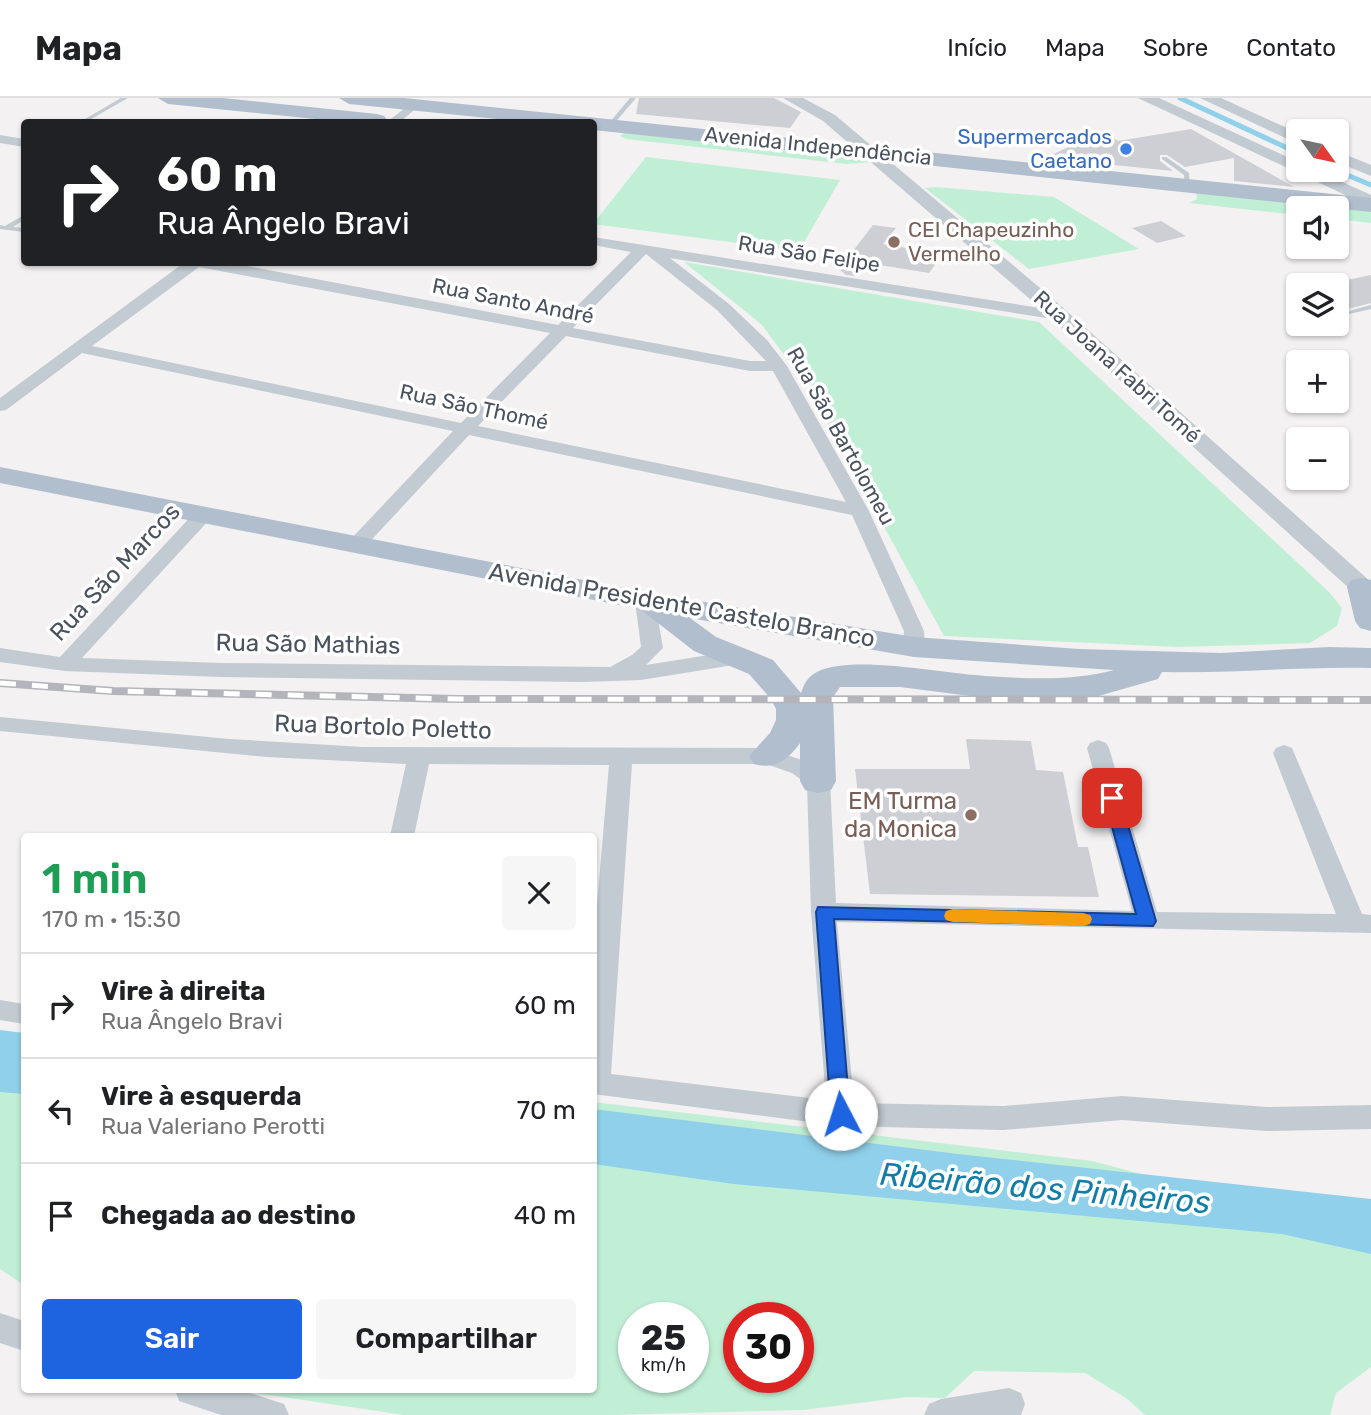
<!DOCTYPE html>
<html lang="pt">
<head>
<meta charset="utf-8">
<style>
  :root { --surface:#fff; --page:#f6f6f6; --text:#202124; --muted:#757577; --line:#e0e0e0; --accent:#1e64e0 }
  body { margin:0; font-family:Rubik,sans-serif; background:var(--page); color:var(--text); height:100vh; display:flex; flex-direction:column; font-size:26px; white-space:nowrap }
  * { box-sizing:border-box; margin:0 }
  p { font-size:23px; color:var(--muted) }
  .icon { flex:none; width:38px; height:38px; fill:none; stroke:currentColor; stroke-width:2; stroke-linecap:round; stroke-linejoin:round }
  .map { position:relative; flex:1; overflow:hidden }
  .side { position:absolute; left:21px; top:735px; width:576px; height:560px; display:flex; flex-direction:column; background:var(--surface); border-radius:7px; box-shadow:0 2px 5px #0004 }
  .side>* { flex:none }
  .top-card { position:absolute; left:21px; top:21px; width:576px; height:147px; border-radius:7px; box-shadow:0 2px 5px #0004; background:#202124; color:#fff; overflow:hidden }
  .needle { width:46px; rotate:123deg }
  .fabs { position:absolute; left:1286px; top:21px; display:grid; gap:14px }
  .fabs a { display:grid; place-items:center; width:63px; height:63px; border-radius:7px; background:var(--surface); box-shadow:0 2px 5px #0004; font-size:35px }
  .speed { position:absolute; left:618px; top:1204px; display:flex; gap:14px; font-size:35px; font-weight:700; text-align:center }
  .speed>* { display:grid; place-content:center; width:91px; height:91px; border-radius:50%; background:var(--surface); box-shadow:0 2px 5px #0004; line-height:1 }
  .speed small { font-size:18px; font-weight:400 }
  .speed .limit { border:10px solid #d22; background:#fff; color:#111 }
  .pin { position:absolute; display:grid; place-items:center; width:60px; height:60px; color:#fff; margin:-30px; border-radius:14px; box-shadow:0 4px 10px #0006 }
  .me { position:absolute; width:77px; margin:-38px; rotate:355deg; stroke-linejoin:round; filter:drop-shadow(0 0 5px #0008) }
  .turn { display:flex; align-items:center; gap:24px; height:147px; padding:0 21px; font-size:32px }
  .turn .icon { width:91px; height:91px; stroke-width:2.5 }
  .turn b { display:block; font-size:49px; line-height:60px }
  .round { display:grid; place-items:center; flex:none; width:74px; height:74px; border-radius:7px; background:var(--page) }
  .head { display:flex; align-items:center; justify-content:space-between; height:119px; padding:0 21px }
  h1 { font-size:42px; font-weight:600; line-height:52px; color:#1e9e55 }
  .primary-button { display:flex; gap:14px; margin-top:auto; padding:14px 21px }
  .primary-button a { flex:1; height:80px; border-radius:7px; background:var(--accent); color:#fff; font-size:28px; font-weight:600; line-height:80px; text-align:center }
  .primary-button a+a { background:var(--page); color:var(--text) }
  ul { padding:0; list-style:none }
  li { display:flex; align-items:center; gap:21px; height:105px; padding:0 21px; border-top:2px solid var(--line) }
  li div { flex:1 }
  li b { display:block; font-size:26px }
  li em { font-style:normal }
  header { display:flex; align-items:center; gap:42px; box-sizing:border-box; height:98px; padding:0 35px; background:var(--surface); border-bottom:2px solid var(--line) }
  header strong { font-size:33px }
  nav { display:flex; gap:38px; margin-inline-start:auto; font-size:24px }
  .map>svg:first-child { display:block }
</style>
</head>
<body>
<header>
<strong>Mapa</strong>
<nav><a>Início</a><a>Mapa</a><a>Sobre</a><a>Contato</a></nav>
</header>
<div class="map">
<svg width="1371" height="1317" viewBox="0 0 1371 1317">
  <rect width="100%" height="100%" fill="#f3f1f1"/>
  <path fill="#c1efd6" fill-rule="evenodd" d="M625,34L864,55L872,64L847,66L626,41L620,38Z
    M646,59L840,82L799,153L593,126Z
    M936,89L1054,99L1139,151L1029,171L925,90Z
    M1196,95L1371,111V125L1337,121V110H1298V117L1189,105L1197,101Z
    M684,164L1039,224L1329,494L1342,510L1337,528L1310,545L1178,549L944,538L804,283L761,226Z
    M0,936L24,939V1187L0,1171Z
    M593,1004L1092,1063L1214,1095L1371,1125V1269L1336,1295L1330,1317H1145L1126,1300L1085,1275L974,1273L945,1300L907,1299L803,1312L613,1317H404L256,1295L249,1292H593ZM634,1220H693V1279H634ZM738,1220H798V1279H738Z"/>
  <path fill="#90d0ea" d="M0,932L24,935V996L0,994Z
    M593,1011L958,1056L1371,1101V1156L1282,1136L734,1086L593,1066Z"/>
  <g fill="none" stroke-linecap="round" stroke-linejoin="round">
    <path stroke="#90d0ea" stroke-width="5" d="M1180,0L1298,55
      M1335,72L1371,87"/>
  </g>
  <path fill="#cecfd5" d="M639,0H774L801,14L790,30L636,16Z
    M1191,31L1294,89L1234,83V60L1185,69L1167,57H1160V63L1173,73L1045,60L1103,33L1118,43Z
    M1161,123L1186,138L1157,145L1132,130Z
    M873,127L896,130L883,146L943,156L929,175L867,165L856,178L846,177L839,171Z
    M1371,177V205L1348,211L1337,204V184Z
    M966,641L1031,643L1036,672L1063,674L1078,749H1088L1099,799L870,796L855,671H970Z"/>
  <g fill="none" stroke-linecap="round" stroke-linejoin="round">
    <path fill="#c2cad2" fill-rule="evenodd" d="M121,0H128L86,24H80Z
      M630,0H636L613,27H609V25Z
      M1162,59H1166L1189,75L1190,90L1185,89L1184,77L1162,61Z
      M24,117V122L13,129L24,130V134L0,131V127L5,128Z
      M1371,207V211L1349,216L1345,214Z"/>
    <path fill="#c2cad2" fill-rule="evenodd" d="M414,3L420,7L400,24H387Z
      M0,37L24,41V49L0,45Z
      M593,139L1065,214L1067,217L1059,222L670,160L729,206L767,242L787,268L869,413L924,533L925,549L921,554H907L903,549L904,533L852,417L469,337L363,451L356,453L346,447L349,443L453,333L82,255L6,312L0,313V300L185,164H226L558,227L631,154L593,147ZM646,156L717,212L766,263H750L573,230ZM199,169L550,235L461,325L92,248ZM566,238L750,273H773L846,404L478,328Z
      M203,411L212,417L210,421L82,560L221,565L610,569L632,557L641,549L635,503L638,499H652L655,503L663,550L646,567L740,552L747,554L751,559L747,564L740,566L641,582L583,584L221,579L65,573L0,564V550L60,559L196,413Z
      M0,619L229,641L363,649L766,650L808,664L830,683L836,805L1132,813L1087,650L1090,645L1098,642L1106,645L1109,650L1157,814L1336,816L1273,655L1276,650L1284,647L1292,650L1362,816L1371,817V835L837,824L854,1005L1003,1008L1122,998L1267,1009L1371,1007V1031L1267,1033L1122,1022L1003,1032L841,1028L593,996V853L609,667L429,666L414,738H390L406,666L267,659L0,633ZM632,666H766L792,675L807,686L811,814L826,1002L611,976Z
      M0,902L24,906V926L0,922Z
      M0,1215L24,1223V1253L0,1245Z
      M1009,1290L1021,1295L1025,1306L1021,1317H924L929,1306L941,1301Z
      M175,1292H241L284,1306L289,1317H221L179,1303Z"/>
    <path fill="#c2cad2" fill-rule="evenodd" d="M783,0H803L835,17L1052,200L1371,484V504L1362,502L1038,208L823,23Z
      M1138,0H1159L1298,64V72H1316L1371,97V109Z
      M1200,0H1221L1298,35V46Z
      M1337,53L1371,67V78L1337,64Z"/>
    <path fill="#b1bece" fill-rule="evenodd" d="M158,0H223L377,16L384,18L387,22L385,24H345L168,6Z
      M339,0H404L1371,100V114L593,32V24H527L349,6Z
      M0,369L645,494L914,539L1079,551L1221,555L1329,549L1371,550V570C1301,568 1232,576 1162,574L1158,581L1095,599L1068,602L986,600L900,589H840L833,599L836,683L831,692L818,695L805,692L800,683V645C788,662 774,672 754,666L749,658L770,635L776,622V611L771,601L749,576L694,553L640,511L0,385ZM690,520L914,559L1114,572C1073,583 1029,581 986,578C946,576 851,556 817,574C808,578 804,586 801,595L773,562L716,539Z
      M1362,480L1371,482V533L1360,530L1355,523L1347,489L1351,482Z"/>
    <g stroke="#b3b5bb" stroke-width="8">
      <path id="rail" d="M0,585L113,593L456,601L1371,602"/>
    </g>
    <use href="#rail" stroke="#fff" stroke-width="5" stroke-dasharray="16" stroke-linecap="butt"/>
  </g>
  <path fill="#1e64e0" stroke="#144192" stroke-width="2" d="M1112,694L1120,700L1156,823L1153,828L834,821L850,1016L848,1022L841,1024L834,1022L831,1016L816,814L818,809L1136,816L1104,700Z"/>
  <path fill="#f59e0b" d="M953,811L1083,815L1090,817L1092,821L1090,826L1083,828L953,824L946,822L944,818L946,813Z"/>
  <circle fill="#3f7fe0" stroke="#fff" stroke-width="2.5" cx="1126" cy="51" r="7"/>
  <g fill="#8d6e63" stroke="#fff" stroke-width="2.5">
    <circle cx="894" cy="144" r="7"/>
    <circle cx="971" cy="717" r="7"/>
  </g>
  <g text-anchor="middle" stroke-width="7" stroke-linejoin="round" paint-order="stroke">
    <g font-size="21" fill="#366cbe" stroke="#fff" text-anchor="end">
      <text x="1112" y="46">Supermercados<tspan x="1112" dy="24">Caetano</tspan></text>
    </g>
    <g font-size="21" fill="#49525e" stroke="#fff">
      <text transform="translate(818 48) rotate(6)" y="7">Avenida Independência</text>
      <text transform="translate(809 156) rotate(9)" y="7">Rua São Felipe</text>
      <text transform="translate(513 203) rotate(11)" y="7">Rua Santo André</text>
      <text transform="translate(1117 269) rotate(42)" y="7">Rua Joana Fabri Tomé</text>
      <text transform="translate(474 309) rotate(12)" y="7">Rua São Thomé</text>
      <text transform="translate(841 338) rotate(61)" y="7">Rua São Bartolomeu</text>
    </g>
    <g font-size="21" fill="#785e54" stroke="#fff" text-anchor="start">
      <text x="908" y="139">CEI Chapeuzinho<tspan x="908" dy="24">Vermelho</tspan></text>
    </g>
    <g font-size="24" fill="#49525e" stroke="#fff">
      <text transform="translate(115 474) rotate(-47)" y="8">Rua São Marcos</text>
      <text transform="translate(682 507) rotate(10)" y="8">Avenida Presidente Castelo Branco</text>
      <text transform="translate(308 546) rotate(1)" y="8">Rua São Mathias</text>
      <text transform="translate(383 629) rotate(2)" y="8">Rua Bortolo Poletto</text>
    </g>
    <g font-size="24" fill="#785e54" stroke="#fff" text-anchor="end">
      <text x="957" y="711">EM Turma<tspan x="957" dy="28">da Monica</tspan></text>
    </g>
    <g font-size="32" font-style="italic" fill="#107ea9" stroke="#fff">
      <text transform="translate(1045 1090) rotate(5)" y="11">Ribeirão dos Pinheiros</text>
    </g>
  </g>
</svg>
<div class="fabs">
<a><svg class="needle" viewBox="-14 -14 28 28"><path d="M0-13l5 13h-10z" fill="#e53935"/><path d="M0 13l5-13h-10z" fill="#757577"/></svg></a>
<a><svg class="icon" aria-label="sound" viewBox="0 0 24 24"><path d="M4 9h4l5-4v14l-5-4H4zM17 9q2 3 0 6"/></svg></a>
<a><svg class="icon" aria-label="layers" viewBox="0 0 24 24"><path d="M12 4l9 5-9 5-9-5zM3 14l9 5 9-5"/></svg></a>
<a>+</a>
<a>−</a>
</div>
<div class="speed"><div>25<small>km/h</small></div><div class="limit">30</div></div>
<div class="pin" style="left:1112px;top:700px;background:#d93025"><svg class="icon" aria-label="arrive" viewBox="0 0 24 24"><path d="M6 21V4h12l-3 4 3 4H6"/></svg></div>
<svg class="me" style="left:841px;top:1016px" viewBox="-20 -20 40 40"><circle r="19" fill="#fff"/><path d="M0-13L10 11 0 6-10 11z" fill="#1e64e0"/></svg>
<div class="top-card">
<div class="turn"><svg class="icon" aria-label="right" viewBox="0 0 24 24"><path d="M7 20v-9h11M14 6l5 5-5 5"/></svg><div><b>60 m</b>Rua Ângelo Bravi</div></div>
</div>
<section class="side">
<div class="head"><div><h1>1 min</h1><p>170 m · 15:30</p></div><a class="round"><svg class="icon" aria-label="close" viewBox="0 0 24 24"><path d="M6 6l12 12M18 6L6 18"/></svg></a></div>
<ul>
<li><svg class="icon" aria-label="right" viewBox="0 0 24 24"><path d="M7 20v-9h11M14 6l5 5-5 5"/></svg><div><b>Vire à direita</b><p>Rua Ângelo Bravi</p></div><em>60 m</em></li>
<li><svg class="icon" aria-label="left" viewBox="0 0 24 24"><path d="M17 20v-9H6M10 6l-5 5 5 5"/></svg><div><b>Vire à esquerda</b><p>Rua Valeriano Perotti</p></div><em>70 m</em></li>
<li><svg class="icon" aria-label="arrive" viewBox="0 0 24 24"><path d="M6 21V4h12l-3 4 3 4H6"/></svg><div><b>Chegada ao destino</b></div><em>40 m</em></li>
</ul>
<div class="primary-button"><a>Sair</a><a>Compartilhar</a></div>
</section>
</div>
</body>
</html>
